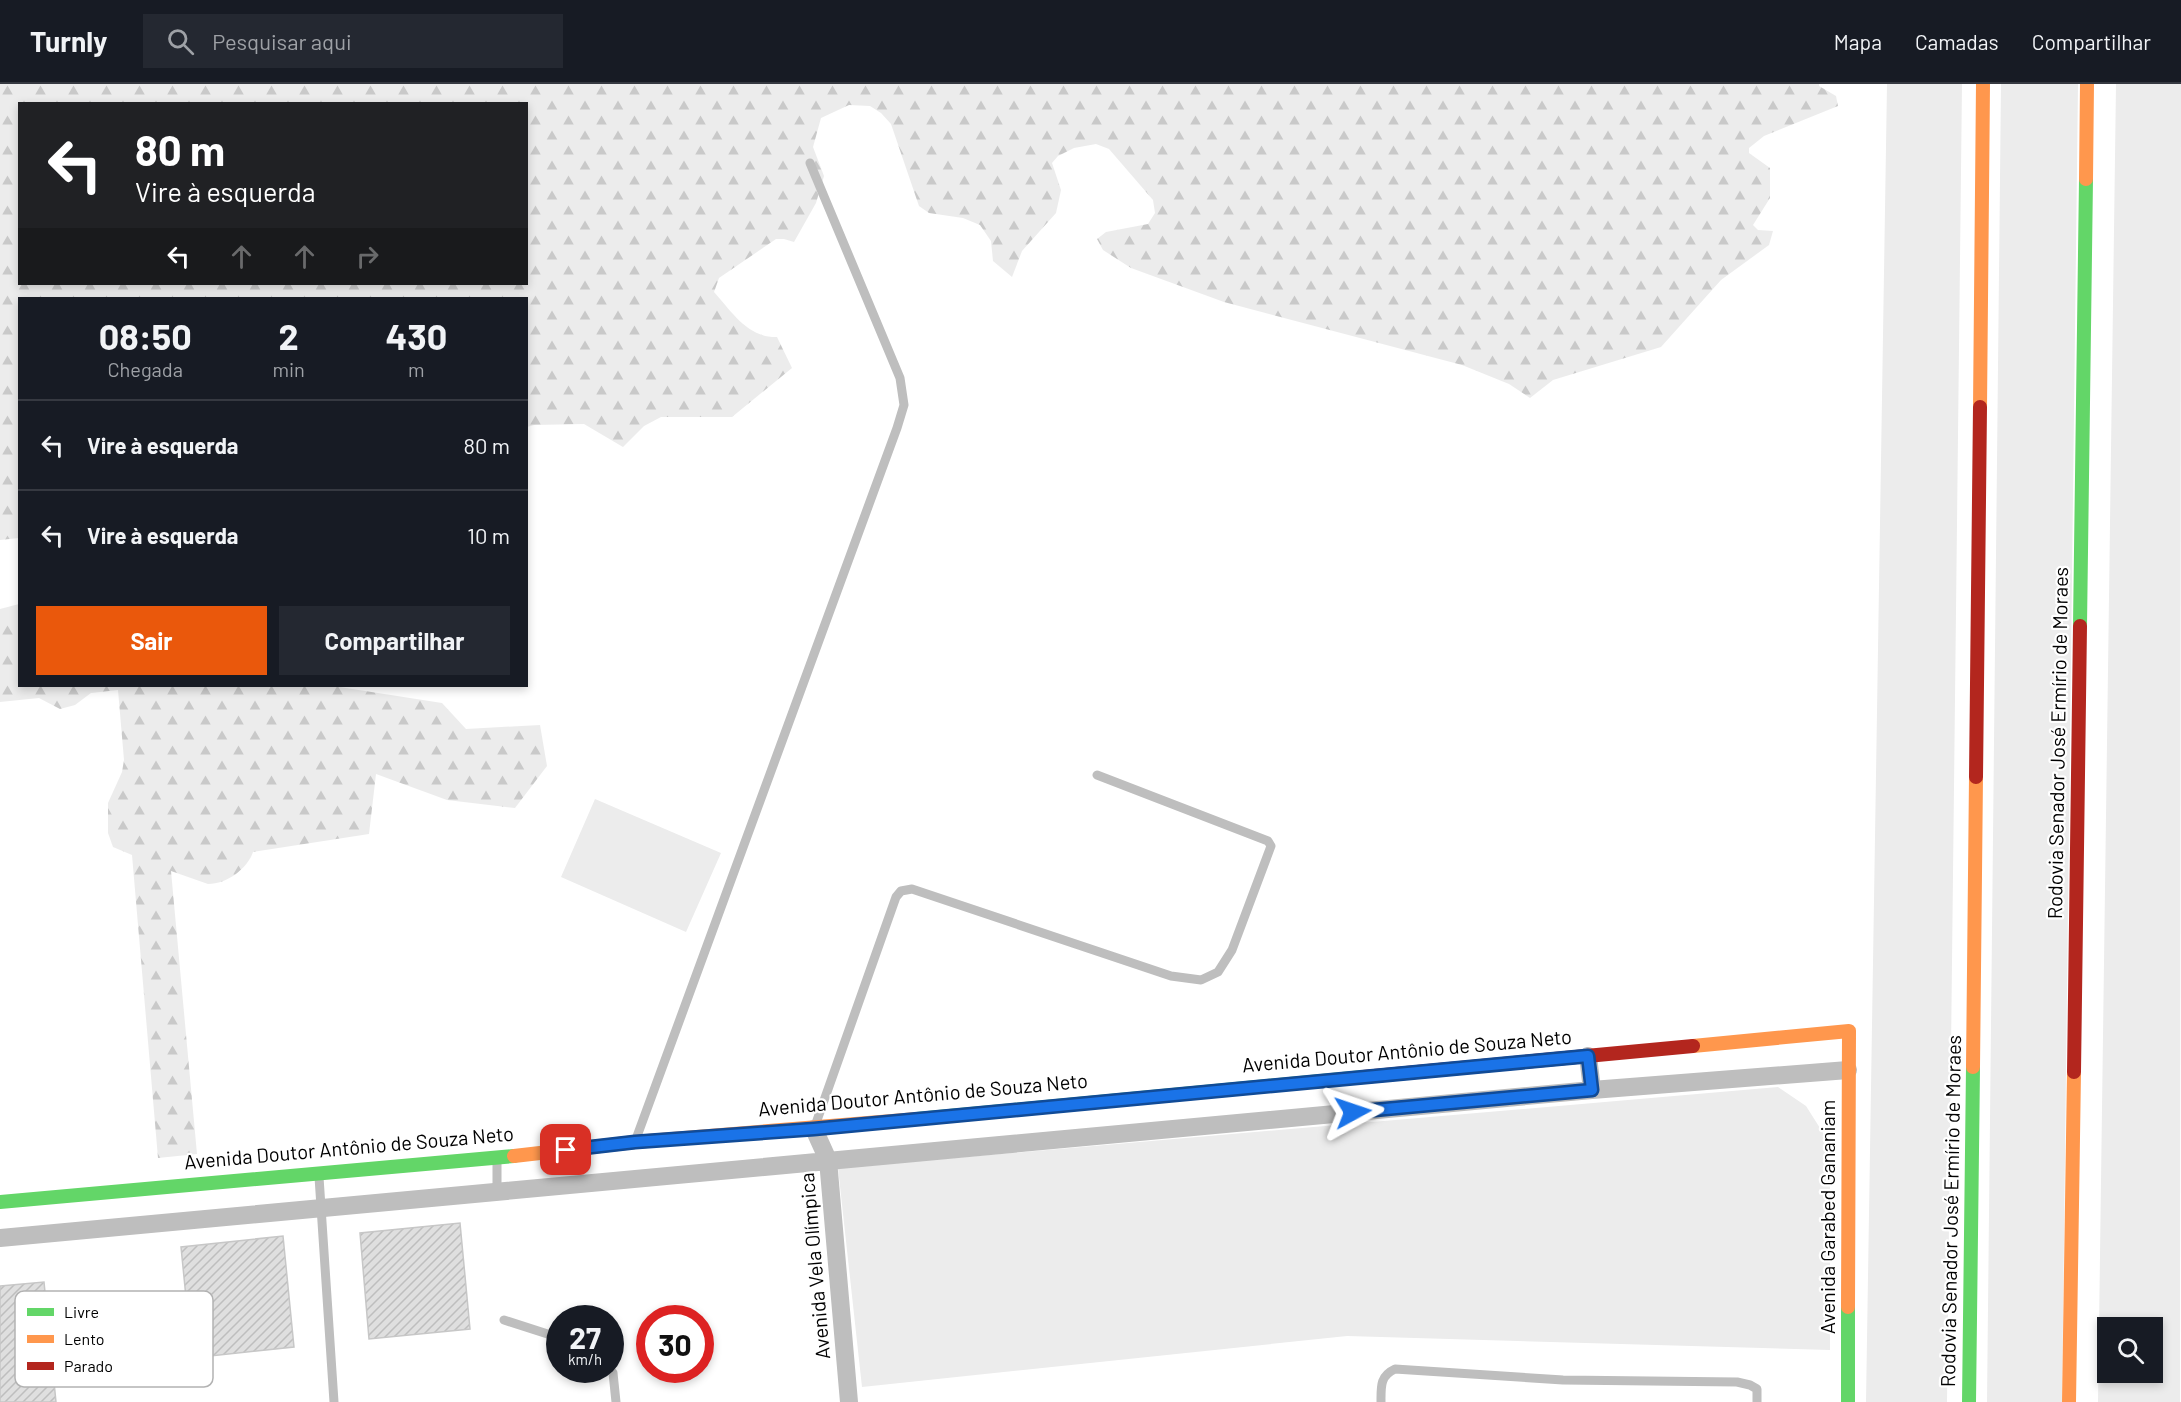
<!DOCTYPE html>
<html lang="pt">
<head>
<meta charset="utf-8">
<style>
  :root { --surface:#171b24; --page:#242831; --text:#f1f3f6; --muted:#9ea1a6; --line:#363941; --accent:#ea580c }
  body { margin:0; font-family:Barlow,sans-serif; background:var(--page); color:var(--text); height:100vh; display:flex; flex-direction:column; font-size:22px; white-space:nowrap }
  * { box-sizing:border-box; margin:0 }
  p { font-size:20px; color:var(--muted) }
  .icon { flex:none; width:33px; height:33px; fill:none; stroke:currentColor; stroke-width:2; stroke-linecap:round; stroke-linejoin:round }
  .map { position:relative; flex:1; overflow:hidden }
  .sheet { position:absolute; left:18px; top:213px; width:510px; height:390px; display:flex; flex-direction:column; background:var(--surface); border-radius:0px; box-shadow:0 3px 9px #0003 }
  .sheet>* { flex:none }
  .hud { position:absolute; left:18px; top:18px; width:510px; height:183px; border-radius:0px; box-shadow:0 3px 9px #0003; background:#202124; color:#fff; overflow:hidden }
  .fabs { position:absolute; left:2097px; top:1233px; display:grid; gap:12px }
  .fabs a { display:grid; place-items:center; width:66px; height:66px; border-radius:0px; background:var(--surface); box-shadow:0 3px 9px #0003; font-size:30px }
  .speed { position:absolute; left:546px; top:1221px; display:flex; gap:12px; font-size:30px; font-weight:700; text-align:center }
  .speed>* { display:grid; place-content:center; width:78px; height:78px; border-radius:50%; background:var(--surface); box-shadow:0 3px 9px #0003; line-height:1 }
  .speed small { font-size:15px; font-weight:400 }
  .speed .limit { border:9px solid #d22; background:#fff; color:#111 }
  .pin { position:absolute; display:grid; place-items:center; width:51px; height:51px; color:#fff; margin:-26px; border-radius:12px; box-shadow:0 3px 9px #0006 }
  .me { position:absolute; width:66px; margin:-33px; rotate:85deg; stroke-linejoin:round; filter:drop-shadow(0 0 4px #0008) }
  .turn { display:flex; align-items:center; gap:21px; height:126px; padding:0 18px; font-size:27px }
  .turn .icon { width:78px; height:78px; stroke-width:2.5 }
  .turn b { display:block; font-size:42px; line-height:51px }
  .lanes { display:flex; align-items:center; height:57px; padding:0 18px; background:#0003; justify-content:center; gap:30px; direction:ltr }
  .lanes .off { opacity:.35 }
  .eta { display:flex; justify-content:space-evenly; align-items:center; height:102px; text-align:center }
  .eta b { font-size:36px; font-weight:700; line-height:42px }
  .button { display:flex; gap:12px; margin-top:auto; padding:12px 18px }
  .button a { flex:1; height:69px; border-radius:0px; background:var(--accent); color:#fff; font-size:24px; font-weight:700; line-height:69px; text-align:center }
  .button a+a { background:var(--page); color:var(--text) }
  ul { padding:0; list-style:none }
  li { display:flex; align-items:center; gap:18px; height:90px; padding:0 18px; border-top:2px solid var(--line) }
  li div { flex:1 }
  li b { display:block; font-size:22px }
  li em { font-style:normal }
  header { display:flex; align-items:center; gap:36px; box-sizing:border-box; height:84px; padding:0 30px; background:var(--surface); border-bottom:2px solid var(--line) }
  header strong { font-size:28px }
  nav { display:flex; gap:33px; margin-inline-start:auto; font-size:21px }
  .search { width:420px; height:54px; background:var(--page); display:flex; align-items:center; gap:15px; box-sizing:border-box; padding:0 21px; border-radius:0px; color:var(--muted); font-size:22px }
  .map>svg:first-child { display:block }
</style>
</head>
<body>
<header>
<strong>Turnly</strong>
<div class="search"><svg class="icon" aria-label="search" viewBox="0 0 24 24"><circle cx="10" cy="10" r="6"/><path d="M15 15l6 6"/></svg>Pesquisar aqui</div>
<nav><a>Mapa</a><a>Camadas</a><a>Compartilhar</a></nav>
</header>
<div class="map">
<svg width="2181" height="1318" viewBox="0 0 2181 1318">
  <defs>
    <pattern id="forest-firs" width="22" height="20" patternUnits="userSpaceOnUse" patternTransform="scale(1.5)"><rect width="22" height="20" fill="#ececec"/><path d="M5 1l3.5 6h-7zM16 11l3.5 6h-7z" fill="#c9c9c9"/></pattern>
    <pattern id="building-hatch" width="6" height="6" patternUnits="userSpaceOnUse" patternTransform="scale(1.5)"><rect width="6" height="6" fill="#dfdfdf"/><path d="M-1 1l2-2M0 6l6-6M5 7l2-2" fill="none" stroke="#bebebe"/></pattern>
  </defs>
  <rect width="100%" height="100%" fill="#fff"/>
  <path fill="#ececec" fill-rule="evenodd" d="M1887,0H1962L1947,1318H1866Z
    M2001,0H2078L2062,1318H1987Z
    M2116,0H2181L2180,1318H2098ZM2108,1244H2152V1288H2108Z
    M595,715L721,769L686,848L561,793Z
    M1778,1003L1806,1022L1825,1052L1830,1083V1266L1347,1252L862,1303L838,1084Z"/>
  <path fill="url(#forest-firs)" fill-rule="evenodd" d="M0,0H1819V2L1836,12L1838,22L1764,52L1749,64V69L1770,84V114L1753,141L1758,146L1773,147L1769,161L1721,196L1661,263L1553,296L1530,314L1509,300L1462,281L1224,218L1131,184L1103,166L1097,155L1106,148L1148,140L1155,129L1153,116L1109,65L1096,60L1074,64L1058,72L1052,79L1061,106L1056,129L1022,167L1012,193L993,177L991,157L980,141L963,134L929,129L919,122L891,40L881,29L870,22L849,21L821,34L813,63L824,92L816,119L794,158L784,155H776L719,194L714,208C732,228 748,254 777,253L792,284L732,333H661L644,342L623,363L584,340L534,341L527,343L526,214H20L19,454L0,456ZM20,20H526V200H20Z
    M19,520L20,602H333L442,619L466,645L540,641L547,682L515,724L447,716L376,690L369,750L253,768C247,785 227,800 208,800L171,787L197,1070L158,1074L132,771L113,763L108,749V719L122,688L124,676L118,606L91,609L75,621L60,625L39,614L0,618V525Z"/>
  <path fill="url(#building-hatch)" stroke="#c7c7c7" stroke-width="1.5" d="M460,1139L470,1245L369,1255L360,1149Z
    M283,1152L294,1263L192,1274L181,1163Z
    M44,1198L56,1318H0V1202Z"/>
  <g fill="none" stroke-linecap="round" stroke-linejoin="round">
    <path stroke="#bebebe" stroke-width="9" d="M815,1042L896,813L901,807L912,805L1171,892L1201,896L1218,888L1232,866L1271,762L1268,757L1097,691
      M636,1055L897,344L904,321L900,294L810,79
      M319,1093L334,1318
      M497,1108V1076
      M504,1236L560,1254
      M610,1285L613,1289L616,1318
      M1381,1318C1381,1302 1380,1292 1395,1285L1563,1296L1737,1298L1750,1301L1757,1305V1318"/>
    <path stroke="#bebebe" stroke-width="18" d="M1588,972L1592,1006
      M814,1045L828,1076L849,1318
      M0,1154L1592,1006L1848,986"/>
    <path stroke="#63d668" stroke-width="14" d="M2080,542L2086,95
      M917,1035L1363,993
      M0,1118L514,1072
      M1848,1318V1223
      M1969,1318L1973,983"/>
    <path stroke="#ff974d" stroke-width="14" d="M2086,95L2087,0
      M1980,323L1983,0
      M1693,962L1849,947L1848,1223
      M1973,983L1976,693
      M514,1072L635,1058L917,1035
      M2069,1318L2074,988"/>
    <path stroke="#b3261e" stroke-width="14" d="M1976,693L1980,323
      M2074,988L2080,542
      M1363,993L1693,962"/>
  </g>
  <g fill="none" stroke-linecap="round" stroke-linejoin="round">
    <g stroke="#114b97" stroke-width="15">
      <path id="route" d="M566,1066L635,1058L814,1045L1588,972L1592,1006L1353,1028"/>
    </g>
    <use href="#route" stroke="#1a73e8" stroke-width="10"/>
  </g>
  <g text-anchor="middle" stroke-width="4.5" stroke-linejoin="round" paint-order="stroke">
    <g font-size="20" fill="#000" stroke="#fff">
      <text transform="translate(2058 659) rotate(-89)" y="7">Rodovia Senador José Ermírio de Moraes</text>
      <text transform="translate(1407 967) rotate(-5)" y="7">Avenida Doutor Antônio de Souza Neto</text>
      <text transform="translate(923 1011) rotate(-5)" y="7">Avenida Doutor Antônio de Souza Neto</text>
      <text transform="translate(349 1064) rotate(-5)" y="7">Avenida Doutor Antônio de Souza Neto</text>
      <text transform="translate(1951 1127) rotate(-89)" y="7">Rodovia Senador José Ermírio de Moraes</text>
      <text transform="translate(1828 1133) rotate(-90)" y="7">Avenida Garabed Gananiam</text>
      <text transform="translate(815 1182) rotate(-95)" y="7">Avenida Vela Olímpica</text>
    </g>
  </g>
  <rect x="15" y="1207" width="198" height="96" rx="9" fill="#fff" stroke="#b2b2b2" stroke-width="1.5"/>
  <rect x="27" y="1224" width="27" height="8" fill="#63d668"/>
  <rect x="27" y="1251" width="27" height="8" fill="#ff974d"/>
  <rect x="27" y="1278" width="27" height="8" fill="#b3261e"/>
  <g font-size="16" fill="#000">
    <text x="64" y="1234">Livre</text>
    <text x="64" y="1261">Lento</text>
    <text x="64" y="1288">Parado</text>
  </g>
</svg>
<div class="fabs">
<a><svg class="icon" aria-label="search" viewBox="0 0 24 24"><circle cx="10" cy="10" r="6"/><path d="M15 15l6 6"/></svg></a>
</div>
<div class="speed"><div>27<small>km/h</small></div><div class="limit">30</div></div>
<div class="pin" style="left:566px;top:1066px;background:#d93025"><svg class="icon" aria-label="arrive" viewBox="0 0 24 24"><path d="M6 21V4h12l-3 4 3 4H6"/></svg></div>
<svg class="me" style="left:1353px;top:1028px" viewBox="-20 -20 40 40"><path d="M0-17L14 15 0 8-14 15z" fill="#1a73e8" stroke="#fff" stroke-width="4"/></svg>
<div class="hud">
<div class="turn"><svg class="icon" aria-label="left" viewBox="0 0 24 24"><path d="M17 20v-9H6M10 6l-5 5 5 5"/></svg><div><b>80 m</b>Vire à esquerda</div></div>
<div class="lanes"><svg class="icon" aria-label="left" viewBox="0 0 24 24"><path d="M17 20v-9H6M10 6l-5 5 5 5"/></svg><svg class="icon off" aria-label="ahead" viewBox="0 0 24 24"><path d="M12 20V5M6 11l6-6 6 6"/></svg><svg class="icon off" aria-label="ahead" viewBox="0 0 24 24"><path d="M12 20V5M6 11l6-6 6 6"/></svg><svg class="icon off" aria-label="right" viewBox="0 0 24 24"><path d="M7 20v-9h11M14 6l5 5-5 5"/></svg></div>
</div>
<section class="sheet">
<div class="eta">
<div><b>08:50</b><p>Chegada</p></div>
<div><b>2</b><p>min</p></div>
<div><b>430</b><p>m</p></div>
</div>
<ul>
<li><svg class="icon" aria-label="left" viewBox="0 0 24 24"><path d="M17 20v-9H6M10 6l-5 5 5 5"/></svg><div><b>Vire à esquerda</b></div><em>80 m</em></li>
<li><svg class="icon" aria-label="left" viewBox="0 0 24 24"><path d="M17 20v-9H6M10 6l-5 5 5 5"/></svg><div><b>Vire à esquerda</b></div><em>10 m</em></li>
</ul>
<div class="button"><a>Sair</a><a>Compartilhar</a></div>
</section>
</div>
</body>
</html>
